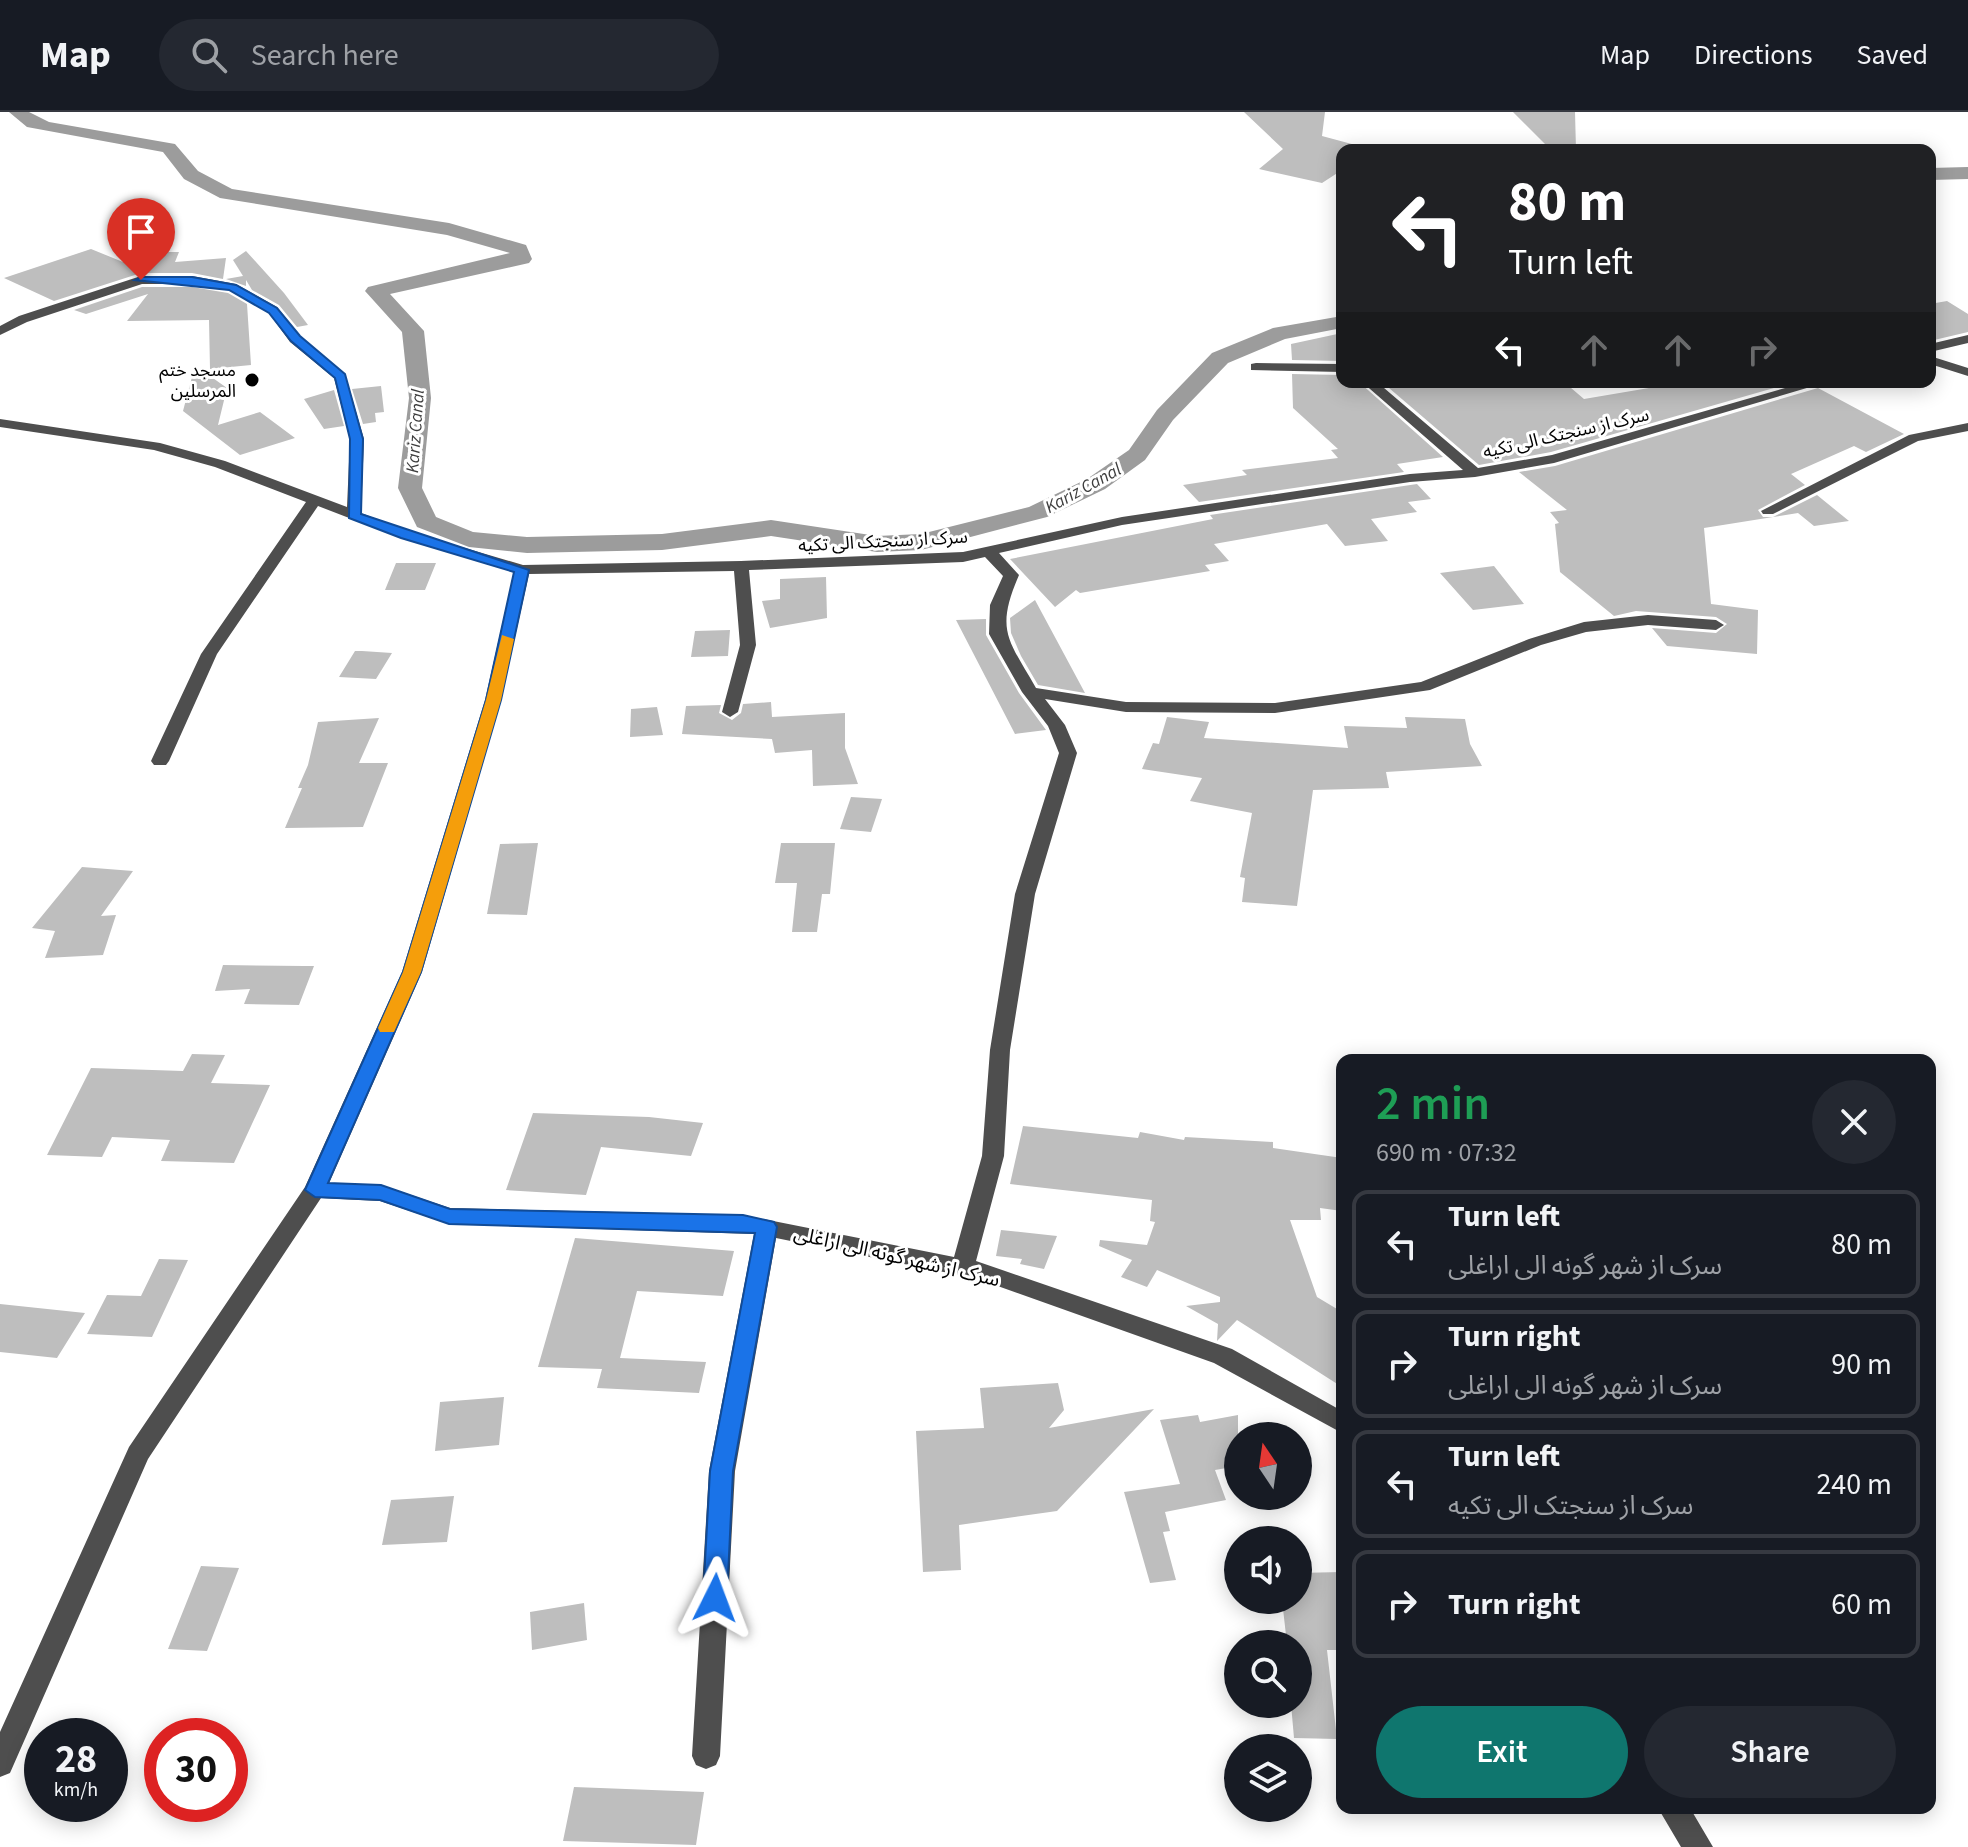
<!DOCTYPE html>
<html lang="en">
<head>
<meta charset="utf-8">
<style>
  :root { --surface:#171b24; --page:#242831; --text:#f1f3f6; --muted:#9ea1a6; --line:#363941; --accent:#0f766e }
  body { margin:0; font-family:"Source Sans 3","Noto Sans Arabic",sans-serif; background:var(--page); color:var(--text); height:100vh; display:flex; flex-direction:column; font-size:30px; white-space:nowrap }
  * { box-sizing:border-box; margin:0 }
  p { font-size:26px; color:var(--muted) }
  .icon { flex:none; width:44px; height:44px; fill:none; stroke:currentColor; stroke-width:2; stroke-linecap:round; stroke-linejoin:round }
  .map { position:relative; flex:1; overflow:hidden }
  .drawer { position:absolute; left:1336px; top:942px; width:600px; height:760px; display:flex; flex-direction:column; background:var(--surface); border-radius:16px; box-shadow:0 4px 20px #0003 }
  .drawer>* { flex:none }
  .top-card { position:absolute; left:1336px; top:32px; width:600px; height:244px; border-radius:16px; box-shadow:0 4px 20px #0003; background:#202124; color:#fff; overflow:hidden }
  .needle { width:52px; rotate:347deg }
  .tools { position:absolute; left:1224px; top:1310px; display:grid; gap:16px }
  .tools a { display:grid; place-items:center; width:88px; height:88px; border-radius:50%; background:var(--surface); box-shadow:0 4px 20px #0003; font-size:40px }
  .speed { position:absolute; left:24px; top:1606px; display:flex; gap:16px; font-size:40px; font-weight:700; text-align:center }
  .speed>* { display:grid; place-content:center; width:104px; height:104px; border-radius:50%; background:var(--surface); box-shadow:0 4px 20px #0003; line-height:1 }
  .speed small { font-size:20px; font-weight:400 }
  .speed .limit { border:12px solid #d22; background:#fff; color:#111 }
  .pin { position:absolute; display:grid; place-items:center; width:68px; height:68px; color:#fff; margin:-82px -34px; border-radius:50% 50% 50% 0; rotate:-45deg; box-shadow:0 0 8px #0007 }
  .pin .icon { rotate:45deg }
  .me { position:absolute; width:88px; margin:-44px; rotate:3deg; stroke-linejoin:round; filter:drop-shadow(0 0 6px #0008) }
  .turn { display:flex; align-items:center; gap:28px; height:168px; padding:0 40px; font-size:36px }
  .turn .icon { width:104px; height:104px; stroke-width:2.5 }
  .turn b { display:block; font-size:56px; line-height:68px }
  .lanes { display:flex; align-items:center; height:76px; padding:0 40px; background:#0003; justify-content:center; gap:40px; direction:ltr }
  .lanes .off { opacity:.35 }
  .round { display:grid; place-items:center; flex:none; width:84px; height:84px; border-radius:42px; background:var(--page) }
  .headline { display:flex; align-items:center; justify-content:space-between; height:136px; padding:0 40px }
  h1 { font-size:48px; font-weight:600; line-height:60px; color:#1e9e55 }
  .button { display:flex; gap:16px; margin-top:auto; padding:16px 40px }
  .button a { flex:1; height:92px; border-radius:48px; background:var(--accent); color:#fff; font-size:32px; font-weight:600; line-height:92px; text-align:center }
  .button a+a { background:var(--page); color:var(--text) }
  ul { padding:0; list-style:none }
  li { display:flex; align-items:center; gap:24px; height:108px; margin:0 16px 12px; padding:0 24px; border:4px solid var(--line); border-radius:16px }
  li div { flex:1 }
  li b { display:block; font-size:30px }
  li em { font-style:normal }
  header { display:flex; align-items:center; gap:48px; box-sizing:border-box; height:112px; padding:0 40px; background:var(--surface); border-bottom:2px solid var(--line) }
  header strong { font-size:38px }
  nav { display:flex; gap:44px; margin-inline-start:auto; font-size:28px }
  .search { width:560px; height:72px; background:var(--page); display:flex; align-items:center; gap:20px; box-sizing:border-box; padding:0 28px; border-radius:44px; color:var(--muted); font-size:30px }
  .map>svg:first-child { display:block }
</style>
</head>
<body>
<header>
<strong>Map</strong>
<div class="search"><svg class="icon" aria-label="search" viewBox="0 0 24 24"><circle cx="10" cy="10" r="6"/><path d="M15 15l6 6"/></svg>Search here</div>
<nav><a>Map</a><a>Directions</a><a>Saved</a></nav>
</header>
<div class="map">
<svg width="1968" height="1735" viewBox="0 0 1968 1735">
  <rect width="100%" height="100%" fill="#fff"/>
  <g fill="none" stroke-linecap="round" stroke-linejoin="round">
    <path fill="#9c9c9c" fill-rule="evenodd" d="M9,0H29L49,10L175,32L198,59L232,77L449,111L526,133L532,147L529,151L390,182L424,219L431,286L422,376L436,405L473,420L527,425L662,422L771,408L877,424L921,422L1029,395L1087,367L1129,338L1157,298L1212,241L1273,216L1342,204V216L1285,227L1228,251L1173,308L1145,348L1105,377L1047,405L921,438L877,440L771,424L662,438L527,441L469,435L417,415L398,376L409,286L402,220L365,179L368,175L510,141L447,123L220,86L184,67L163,40L27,15Z
      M1968,55V67L1930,68V56Z"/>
  </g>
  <path fill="#bebebe" d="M1244,0H1325L1322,24L1374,38H1342V58L1322,71L1259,57L1283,37Z
    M1513,0H1575L1576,38H1551Z
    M166,135V140H179L175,150L226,146L223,167L192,161H141L54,189L4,166L91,137L123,150V139Z
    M246,139L284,181L308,213L297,215L279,193L252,178L246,168V174L226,167L243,164L233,148Z
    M142,175H192L228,181L247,192L251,253L210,257L209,208L127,209L148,182L86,202L74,198Z
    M1947,189L1968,202V220L1930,229V192Z
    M1342,221V249L1292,248L1291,232Z
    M1292,262L1342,263V270H1359L1443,345L1397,352L1404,360L1199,390L1183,373L1247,363L1242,358L1338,346L1331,338L1338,337L1293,296Z
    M210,264L227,276L218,313L260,300L295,326L240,343L183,299L192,265Z
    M1382,270L1394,273L1564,270L1584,287L1649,276L1641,270H1795L1551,340L1479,353Z
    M381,274L384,300L375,301L376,310L363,312L352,277Z
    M1818,276L1904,322L1866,340L1854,334L1791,362L1805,373L1758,398L1763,405H1773L1704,416L1711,492L1758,498L1757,542L1667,534L1652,516L1716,521L1727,512L1716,505L1636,499L1614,504L1560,460L1555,412L1559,411L1550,400L1567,398L1519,360L1555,354Z
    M334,278L344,314L324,317L304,287Z
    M1417,372L1431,387L1408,390L1417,400L1371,407L1388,429L1345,434L1327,412L1214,432L1229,449L1205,453L1210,459L1080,481L1076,478L1055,495L1010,447L1213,407L1210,403Z
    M1817,383L1849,409L1814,414L1798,401L1773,405Z
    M396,451H436L425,478H385Z
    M1494,454L1524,492L1473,498L1440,461Z
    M826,465L827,506L770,516L762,489L780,487V467Z
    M1035,488L1085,581L1038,573L1021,544L1011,521L1010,506Z
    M986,507V523L1019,581L1046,618L1015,622L956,508Z
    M730,518L728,544L691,545L695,519Z
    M355,539H362L392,541L376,567L339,565Z
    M771,590L772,605L845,601V636L858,672L813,674L812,638L775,641L772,627L682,622L686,594L721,593L719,601L732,608L741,601L743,592Z
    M657,595L663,623L630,625L631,597Z
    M1167,605L1209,610L1204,626L1348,636L1344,614L1407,616L1405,605L1465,607L1470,632L1482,654L1386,660L1389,676L1313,678L1297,794L1242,790L1245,766L1240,765L1252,701L1190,689L1202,666L1142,657L1153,631L1159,632Z
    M379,606L359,651H388L363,715L285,716L302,676H298L308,653L318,610Z
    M851,685L882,687L871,720L840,717Z
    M538,731L527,803L487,802L500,732Z
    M781,731H835L830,782H822L817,820H792L797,771H775Z
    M82,755L133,759L101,804L116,803L103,843L45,846L55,819L32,816Z
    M223,853L304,854H314L299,893L244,892L250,877L215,879Z
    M192,942L225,943L211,971L270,973L234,1051L161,1049L170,1028L112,1025L102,1045L47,1043L91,956L183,959Z
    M533,1001L649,1005L703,1011L691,1044L601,1035L586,1083L506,1078Z
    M1023,1014L1138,1026L1140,1020L1184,1028L1185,1025L1273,1030V1036L1342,1046V1099L1320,1096L1321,1108H1290L1317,1185L1342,1200V1275L1237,1208L1217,1229L1218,1212L1186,1194L1220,1190V1185L1157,1158L1147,1175L1121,1165L1132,1148L1099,1134L1100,1128L1147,1133L1155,1110L1150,1109L1152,1088L1010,1072Z
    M1001,1118L1057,1124L1044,1157L1020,1152L1022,1147L996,1144Z
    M575,1126L734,1139L723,1184L637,1179L620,1246L706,1250L699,1281L597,1276L602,1257L538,1255Z
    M159,1147L188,1148L152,1225L87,1222L107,1183L141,1184Z
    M0,1192L85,1201L57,1246L0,1240Z
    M1058,1271L1064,1298L1049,1316L1154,1297L1057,1399L959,1413L961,1458L923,1460L916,1319L984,1316L980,1276Z
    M504,1285L499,1333L435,1339L440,1290Z
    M1198,1303L1200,1310L1238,1303V1354L1215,1358L1226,1388L1165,1400L1170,1419L1163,1420L1176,1468L1150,1471L1124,1380L1180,1372L1160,1308Z
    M454,1384L447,1430L382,1433L391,1388Z
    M201,1454L239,1456L207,1539L168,1537Z
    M1342,1460V1538H1327L1337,1627L1294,1626L1291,1592H1298V1532H1287L1282,1488H1298V1461Z
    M584,1491L587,1528L532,1538L530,1500Z
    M574,1675L704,1680L696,1733L563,1729Z"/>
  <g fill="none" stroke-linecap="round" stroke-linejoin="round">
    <path fill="#4e4e4e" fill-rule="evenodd" d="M141,164H192L236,172L277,195L300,224L345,262L364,327L361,401L411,420L523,453L741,449L963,440L1122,405L1410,362L1463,358L1362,270H1377L1478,356L1552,343L1806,270H1827L1554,351L1475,365L1410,370L1122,413L999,441L1019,463C995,519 1008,527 1036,576L1126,590L1275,591L1421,570L1529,527L1584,510L1648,503L1716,508L1724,513L1716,518L1648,513L1586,520L1541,533L1430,578L1275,601L1126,600L1045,587L1065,613L1077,641L1035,782L1010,938L1004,1044L976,1149L1232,1237L1342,1299V1321L1214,1251L978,1167L776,1126L735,1359L720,1644L716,1653L706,1657L696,1653L692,1644L709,1359L754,1122L449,1112L380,1089L321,1086L148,1347L10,1661L0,1665V1620L129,1335L305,1075L402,860L485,588L514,460L401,426L318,394L217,542L169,649L166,653H154L151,649L201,542L306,390L215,355L154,338L0,315V307L160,331L225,349L347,395L350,327L334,266L290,230L269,201L229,178L192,172H142L27,210L0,223V214L19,204ZM985,445L1003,464L990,493L989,522L1022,580L1048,614L1059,641L1015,782L990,938L982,1044L954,1145L743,1103L450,1096L381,1073L329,1071L422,860L501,588L529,462L734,459L740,533L722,600L730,605L738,600L756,533L749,458L963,450Z
      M1968,223V231L1930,240V232Z
      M1930,244L1968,256V264L1930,252Z
      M1256,251L1342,252V260L1251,258V252Z
      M1968,311V319L1918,329L1773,402H1763L1761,399L1909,323Z
      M1658,1696H1690L1713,1735H1681Z"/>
  </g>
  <path fill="#1a73e8" stroke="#114b97" stroke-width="2" d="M192,165L236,173L277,196L300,224L345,262L363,327L361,402L529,458L501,588L421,860L328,1071L381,1073L450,1097L743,1103L774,1110L777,1115L733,1359L727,1486L723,1493L715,1496L706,1493L703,1486L710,1359L755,1121L449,1112L380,1088L315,1085L305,1078L403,860L486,588L514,460L401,426L349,406L350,327L335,266L291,229L269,201L229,178L135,168L141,165Z"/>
  <path fill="#f59e0b" d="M502,523L514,527L501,588L421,860L394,920H380L378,916L403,860L486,588Z"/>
  <circle fill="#000" stroke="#fff" stroke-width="3" cx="252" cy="268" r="8"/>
  <g text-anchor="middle" stroke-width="6" stroke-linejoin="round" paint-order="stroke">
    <g font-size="18" fill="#000" stroke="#fff" text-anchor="end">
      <text x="236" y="264">مسجد ختم<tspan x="236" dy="21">المرسلین</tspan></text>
    </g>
    <g font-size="18" font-style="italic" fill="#3d3d3d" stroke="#fff">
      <text transform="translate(415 319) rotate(-86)" y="6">Kariz Canal</text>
      <text transform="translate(1083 376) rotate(-29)" y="6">Kariz Canal</text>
    </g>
    <g font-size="18" fill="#000" stroke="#fff">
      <text transform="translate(1566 321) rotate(-13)" y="6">سرک از سنجتک الی تکیه</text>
      <text transform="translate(883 429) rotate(-3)" y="6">سرک از سنجتک الی تکیه</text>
    </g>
    <g font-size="20" fill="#000" stroke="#fff">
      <text transform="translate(897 1144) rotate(13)" y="7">سرک از شهر گونه الی اراغلی</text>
    </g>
  </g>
</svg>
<div class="tools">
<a><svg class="needle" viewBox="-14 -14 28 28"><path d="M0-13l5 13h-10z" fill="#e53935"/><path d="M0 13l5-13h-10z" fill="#9ea1a6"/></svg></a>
<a><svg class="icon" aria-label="sound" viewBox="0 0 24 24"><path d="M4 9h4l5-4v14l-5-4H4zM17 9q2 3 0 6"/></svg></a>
<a><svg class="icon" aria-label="search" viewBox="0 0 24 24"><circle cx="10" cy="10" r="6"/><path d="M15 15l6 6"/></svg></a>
<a><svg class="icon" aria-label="layers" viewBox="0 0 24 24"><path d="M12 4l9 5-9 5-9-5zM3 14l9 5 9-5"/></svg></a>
</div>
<div class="speed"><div>28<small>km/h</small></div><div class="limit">30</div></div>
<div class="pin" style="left:141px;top:168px;background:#d93025"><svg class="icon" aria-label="arrive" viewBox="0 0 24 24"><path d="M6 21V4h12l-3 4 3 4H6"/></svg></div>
<svg class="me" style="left:715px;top:1486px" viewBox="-20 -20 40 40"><path d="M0-17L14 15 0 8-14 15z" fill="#1a73e8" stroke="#fff" stroke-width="4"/></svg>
<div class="top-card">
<div class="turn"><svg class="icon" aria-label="left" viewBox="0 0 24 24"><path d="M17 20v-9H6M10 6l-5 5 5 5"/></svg><div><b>80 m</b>Turn left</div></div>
<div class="lanes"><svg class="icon" aria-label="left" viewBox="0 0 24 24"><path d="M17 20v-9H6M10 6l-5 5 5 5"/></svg><svg class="icon off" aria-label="ahead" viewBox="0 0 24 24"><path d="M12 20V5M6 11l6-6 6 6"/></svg><svg class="icon off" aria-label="ahead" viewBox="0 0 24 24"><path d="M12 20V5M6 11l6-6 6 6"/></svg><svg class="icon off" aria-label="right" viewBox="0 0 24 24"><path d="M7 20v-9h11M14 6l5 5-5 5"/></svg></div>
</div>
<section class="drawer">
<div class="headline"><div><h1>2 min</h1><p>690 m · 07:32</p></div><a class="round"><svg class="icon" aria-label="close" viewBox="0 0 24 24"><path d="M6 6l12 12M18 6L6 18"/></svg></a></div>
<ul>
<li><svg class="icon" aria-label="left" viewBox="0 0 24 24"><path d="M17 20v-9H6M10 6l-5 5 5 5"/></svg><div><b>Turn left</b><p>سرک از شهر گونه الی اراغلی</p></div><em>80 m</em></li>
<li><svg class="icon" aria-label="right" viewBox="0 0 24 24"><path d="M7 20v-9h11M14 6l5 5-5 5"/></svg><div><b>Turn right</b><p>سرک از شهر گونه الی اراغلی</p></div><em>90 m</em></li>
<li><svg class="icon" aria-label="left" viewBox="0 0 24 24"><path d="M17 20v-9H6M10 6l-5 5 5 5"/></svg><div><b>Turn left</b><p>سرک از سنجتک الی تکیه</p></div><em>240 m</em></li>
<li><svg class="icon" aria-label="right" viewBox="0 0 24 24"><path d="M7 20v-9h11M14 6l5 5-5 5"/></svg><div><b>Turn right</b></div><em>60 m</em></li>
</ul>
<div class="button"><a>Exit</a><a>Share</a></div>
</section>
</div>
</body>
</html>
